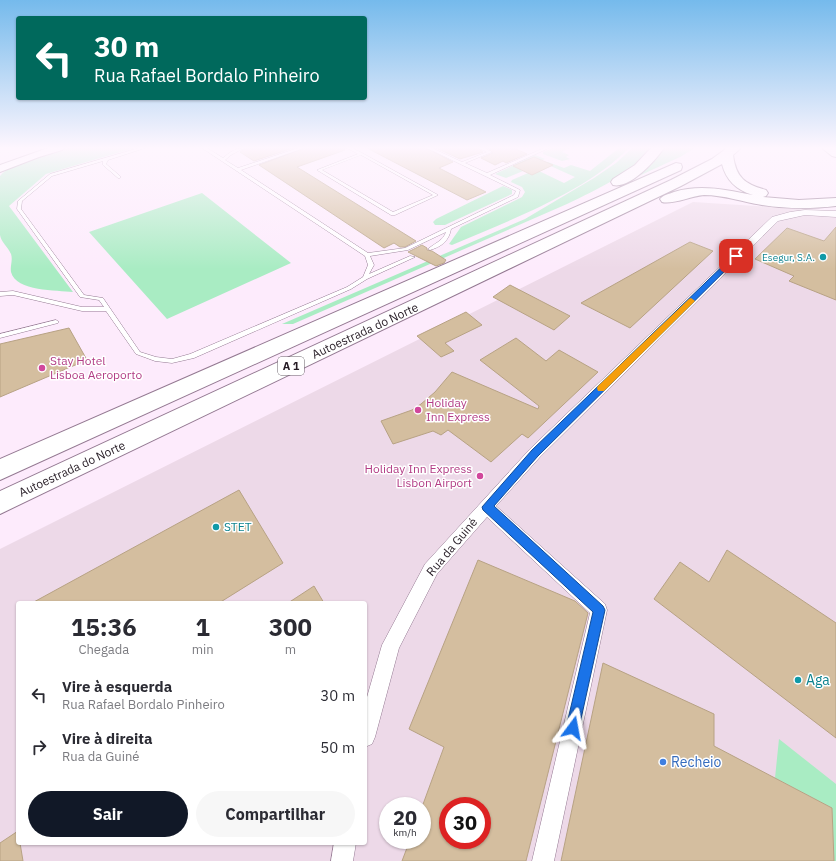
<!DOCTYPE html>
<html lang="pt">
<head>
<meta charset="utf-8">
<style>
  :root { --surface:#fff; --page:#f7f7f7; --text:#2b2b33; --muted:#7c7c81; --accent:#111827 }
  body { margin:0; font-family:"IBM Plex Sans",sans-serif; background:var(--page); color:var(--text); height:100vh; display:flex; flex-direction:column; font-size:15px; white-space:nowrap }
  * { box-sizing:border-box; margin:0 }
  p { font-size:13px; color:var(--muted) }
  .icon { flex:none; width:22px; height:22px; fill:none; stroke:currentColor; stroke-width:2; stroke-linecap:round; stroke-linejoin:round }
  .map { position:relative; flex:1; overflow:hidden }
  .details { position:absolute; left:16px; top:601px; width:351px; height:244px; display:flex; flex-direction:column; background:var(--surface); border-radius:4px; box-shadow:0 1px 3px #0004 }
  .details>* { flex:none }
  .guide { position:absolute; left:16px; top:16px; width:351px; height:84px; border-radius:4px; box-shadow:0 1px 3px #0004; background:#00695c; color:#fff; overflow:hidden }
  .speed { position:absolute; left:379px; top:797px; display:flex; gap:8px; font-size:20px; font-weight:700; text-align:center }
  .speed>* { display:grid; place-content:center; width:52px; height:52px; border-radius:50%; background:var(--surface); box-shadow:0 1px 3px #0004; line-height:1 }
  .speed small { font-size:10px; font-weight:400 }
  .speed .limit { border:6px solid #d22; background:#fff; color:#111 }
  .pin { position:absolute; display:grid; place-items:center; width:34px; height:34px; color:#fff; margin:-17px; border-radius:8px; box-shadow:0 2px 6px #0006 }
  .me { position:absolute; width:44px; margin:-22px; rotate:13deg; stroke-linejoin:round; filter:drop-shadow(0 0 3px #0008) }
  .turn { display:flex; align-items:center; gap:14px; height:84px; padding:0 12px; font-size:18px }
  .turn .icon { width:52px; height:52px; stroke-width:2.5 }
  .turn b { display:block; font-size:28px; line-height:34px }
  .eta { display:flex; justify-content:space-evenly; align-items:center; height:68px; text-align:center }
  .eta b { font-size:24px; font-weight:800; line-height:28px }
  .primary-button { display:flex; gap:8px; margin-top:auto; padding:8px 12px }
  .primary-button a { flex:1; height:46px; border-radius:24px; background:var(--accent); color:#fff; font-size:16px; font-weight:800; line-height:46px; text-align:center }
  .primary-button a+a { background:var(--page); color:var(--text) }
  ul { padding:0; list-style:none }
  li { display:flex; align-items:center; gap:12px; height:52px; padding:0 12px }
  li div { flex:1 }
  li b { display:block; font-size:15px }
  li em { font-style:normal }
  .map>svg:first-child { display:block }
</style>
</head>
<body>
<div class="map">
<svg width="836" height="861" viewBox="0 0 836 861">
  <rect width="100%" height="100%" fill="#fdebfc"/>
  <path fill="#edd9e8" fill-rule="evenodd" d="M693,202L836,211V861H0V549ZM18,603H365V843H18ZM388,806H422V840H388ZM448,806H482V840H448Z"/>
  <path fill="#a9ecc3" d="M68,148H134L46,174L9,206L73,292C57,290 16,292 11,272C10,266 13,260 11,254C8,247 1,242 0,235C0,218 0,194 0,176C14,160 48,154 68,148Z
    M552,148H569L562,152L569,155L566,157L570,159L562,161L543,154V152Z
    M619,148H629C586,192 508,221 452,245L449,244L461,227L522,197L525,192L522,187L511,182L512,180L528,173L532,175L539,171L564,183L575,177L544,163L548,162L564,168L571,165L590,171Z
    M632,148H652C629,175 598,189 567,204L293,324H282L525,219L594,178L616,163Z
    M662,148H695L680,157L617,186L633,176Z
    M535,155L545,159L520,169L523,171L506,178L495,174Z
    M503,186L512,190V194L445,225H435L433,222L436,219Z
    M202,193L291,263L167,319L89,232Z
    M779,739L836,784V861H834L832,808L775,778Z"/>
  <path fill="#d4be9f" stroke="#b7a284" fill-rule="evenodd" d="M245,148H293L254,161L240,152Z
    M305,148H344L345,150L297,167L416,241L405,247H400L394,243L384,248L259,165Z
    M367,148H426L453,162L439,168L486,192L467,200Z
    M436,148H478L483,152L460,159Z
    M488,148H514L527,154L506,163L503,161L495,165L481,158L493,153Z
    M534,157L553,165L532,175L513,166Z
    M836,227V300L789,281L794,276L755,259L787,228L824,241Z
    M690,242L713,251L630,328L581,303Z
    M422,245L427,248V250L432,251L446,260L444,263L436,266L408,252Z
    M510,285L570,316L554,330L493,297Z
    M466,312L482,325L445,343L454,351L441,357L417,336Z
    M69,328L87,360L0,397V344Z
    M516,338L546,361L559,350L598,372L528,438L522,434L491,462L448,430L441,435L433,431L393,444L381,421L412,410L421,404L435,392L452,372L538,409L539,406L480,360Z
    M239,490L283,563L219,603H32Z
    M727,550L836,623V738L654,599L680,562L709,582Z
    M478,560L575,601L588,613L526,861H402L410,840H422V807L444,747L409,729ZM448,806H482V840H448Z
    M314,586L324,603H288Z
    M603,663L714,714V746L832,808L834,861H561Z
    M18,831V843H20L23,861H0V843Z"/>
  <g fill="none" stroke-linecap="round" stroke-linejoin="round">
    <g stroke="#947992" stroke-width="1">
      <path id="lane" d="M139,148H145L108,160L106,164L120,176V178H118L103,165V161L52,176L22,201L21,209L84,295L103,298L140,352L156,357L172,359L190,354L347,287L363,277L368,265L365,256L202,148H207L223,158C229,153 235,148 244,148L231,155L225,160L238,168L298,148H304L241,170L368,253L405,248L514,195L516,191L510,188L427,148H432L462,162L487,152L479,148H484L492,152L465,163L487,173L544,148H549L490,175L520,190L518,197L451,229C449,241 441,247 430,250L428,249C435,243 443,241 446,232L408,250L370,256L374,265L369,274L410,256L415,257L367,279L351,289L194,358L172,363L155,361L136,354L106,311H82L13,295L0,296V292L13,291L82,307H104L99,300L80,297L17,209L18,201L50,174Z
        M347,148H352L362,153L438,195L395,215H391L317,170L358,154ZM361,155L433,195L393,212L322,170Z
        M56,320L59,322L58,323L0,338V334Z"/>
    </g>
    <g stroke="#947992" stroke-width="1">
      <path id="street" d="M805,210L836,211V217L805,215L778,221L540,457L496,506L605,604L607,610L554,861H532L590,613L487,517L437,574L399,648L375,737L372,744L365,747V704L382,645L425,564L530,449L772,217L790,212Z
        M334,843H356L353,861H331Z"/>
    </g>
    <g stroke="#947992" stroke-width="2">
      <path id="secondary" d="M48,148H64L62,150L39,157L0,172V165Z"/>
    </g>
    <g stroke="#947992" stroke-width="2">
      <path id="highway" d="M651,148H664C655,161 630,189 613,185L611,182L613,179L635,165Z
        M727,148H741L733,155C736,178 745,184 766,190L768,193L766,196L763,197L799,200L836,198V206C811,209 787,209 762,205C743,202 724,195 704,195C691,196 672,205 662,202L660,199C663,195 669,194 674,192C701,184 725,190 753,195C736,190 726,180 722,164L681,186L0,514V491L671,180L712,159Z
        M822,148H836V157L832,156Z
        M676,163L681,164L682,167L681,170L0,480V459Z"/>
    </g>
    <use href="#lane" fill="#fff" fill-rule="evenodd"/>
    <use href="#street" fill="#fff" fill-rule="evenodd"/>
    <use href="#secondary" fill="#fff" fill-rule="evenodd"/>
    <use href="#highway" fill="#fff" fill-rule="evenodd"/>
  </g>
  <linearGradient id="sky" x2="0" y2="1"><stop stop-color="#75baec"/><stop offset="0.55" stop-color="#fef6fe"/><stop offset="1" stop-color="#fef6fe" stop-opacity="0"/></linearGradient>
  <rect width="836" height="269" fill="url(#sky)"/>
  <path fill="#1a73e8" stroke="#114b97" d="M734,255L740,256L538,456L494,506L603,606L605,610L579,728L577,733L573,735L568,733L566,728L593,612L483,510L482,507L532,450Z"/>
  <path fill="#f59e0b" d="M691,298L695,301L694,302L604,391H598L597,388L598,386L689,299Z"/>
  <g fill="#0f9aa8" stroke="#fff" stroke-width="1.5">
    <circle cx="823" cy="257" r="4"/>
    <circle cx="216" cy="527" r="4"/>
    <circle cx="798" cy="680" r="4"/>
  </g>
  <g fill="#d1479c" stroke="#fff" stroke-width="1.5">
    <circle cx="42" cy="368" r="4"/>
    <circle cx="418" cy="410" r="4"/>
    <circle cx="480" cy="476" r="4"/>
  </g>
  <circle fill="#3f7fe0" stroke="#fff" stroke-width="1.5" cx="663" cy="762" r="4"/>
  <g text-anchor="middle" stroke-width="3" stroke-linejoin="round" paint-order="stroke">
    <g font-size="10" fill="#0d838f" stroke="#fff" text-anchor="end">
      <text x="815" y="261">Esegur, S.A.</text>
    </g>
    <rect fill="#fff" stroke="#665f66" stroke-width="1" x="278" y="357" width="26" height="18" rx="3"/>
    <g font-size="11" font-weight="bold" fill="#251b24">
      <text x="291" y="370">A 1</text>
    </g>
    <g font-size="12" fill="#251b24" stroke="#fff">
      <text transform="translate(365 331) rotate(-25)" y="4">Autoestrada do Norte</text>
      <text transform="translate(72 469) rotate(-25)" y="4">Autoestrada do Norte</text>
      <text transform="translate(452 547) rotate(-50)" y="4">Rua da Guiné</text>
    </g>
    <g font-size="12" fill="#b23c85" stroke="#fff" text-anchor="start">
      <text x="50" y="365">Stay Hotel<tspan x="50" dy="14">Lisboa Aeroporto</tspan></text>
      <text x="426" y="407">Holiday<tspan x="426" dy="14">Inn Express</tspan></text>
      <text x="472" y="473" text-anchor="end">Holiday Inn Express<tspan x="472" dy="14">Lisbon Airport</tspan></text>
    </g>
    <g font-size="12" fill="#0d838f" stroke="#fff" text-anchor="start">
      <text x="224" y="531">STET</text>
    </g>
    <g font-size="14" fill="#0d838f" stroke="#fff" text-anchor="start">
      <text x="806" y="685">Aga</text>
    </g>
    <g font-size="14" fill="#366cbe" stroke="#fff" text-anchor="start">
      <text x="671" y="767">Recheio</text>
    </g>
  </g>
</svg>
<div class="speed"><div>20<small>km/h</small></div><div class="limit">30</div></div>
<div class="pin" style="left:736px;top:256px;background:#d93025"><svg class="icon" aria-label="arrive" viewBox="0 0 24 24"><path d="M6 21V4h12l-3 4 3 4H6"/></svg></div>
<svg class="me" style="left:573px;top:728px" viewBox="-20 -20 40 40"><path d="M0-17L14 15 0 8-14 15z" fill="#1a73e8" stroke="#fff" stroke-width="4"/></svg>
<div class="guide">
<div class="turn"><svg class="icon" aria-label="left" viewBox="0 0 24 24"><path d="M17 20v-9H6M10 6l-5 5 5 5"/></svg><div><b>30 m</b>Rua Rafael Bordalo Pinheiro</div></div>
</div>
<section class="details">
<div class="eta">
<div><b>15:36</b><p>Chegada</p></div>
<div><b>1</b><p>min</p></div>
<div><b>300</b><p>m</p></div>
</div>
<ul>
<li><svg class="icon" aria-label="left" viewBox="0 0 24 24"><path d="M17 20v-9H6M10 6l-5 5 5 5"/></svg><div><b>Vire à esquerda</b><p>Rua Rafael Bordalo Pinheiro</p></div><em>30 m</em></li>
<li><svg class="icon" aria-label="right" viewBox="0 0 24 24"><path d="M7 20v-9h11M14 6l5 5-5 5"/></svg><div><b>Vire à direita</b><p>Rua da Guiné</p></div><em>50 m</em></li>
</ul>
<div class="primary-button"><a>Sair</a><a>Compartilhar</a></div>
</section>
</div>
</body>
</html>
